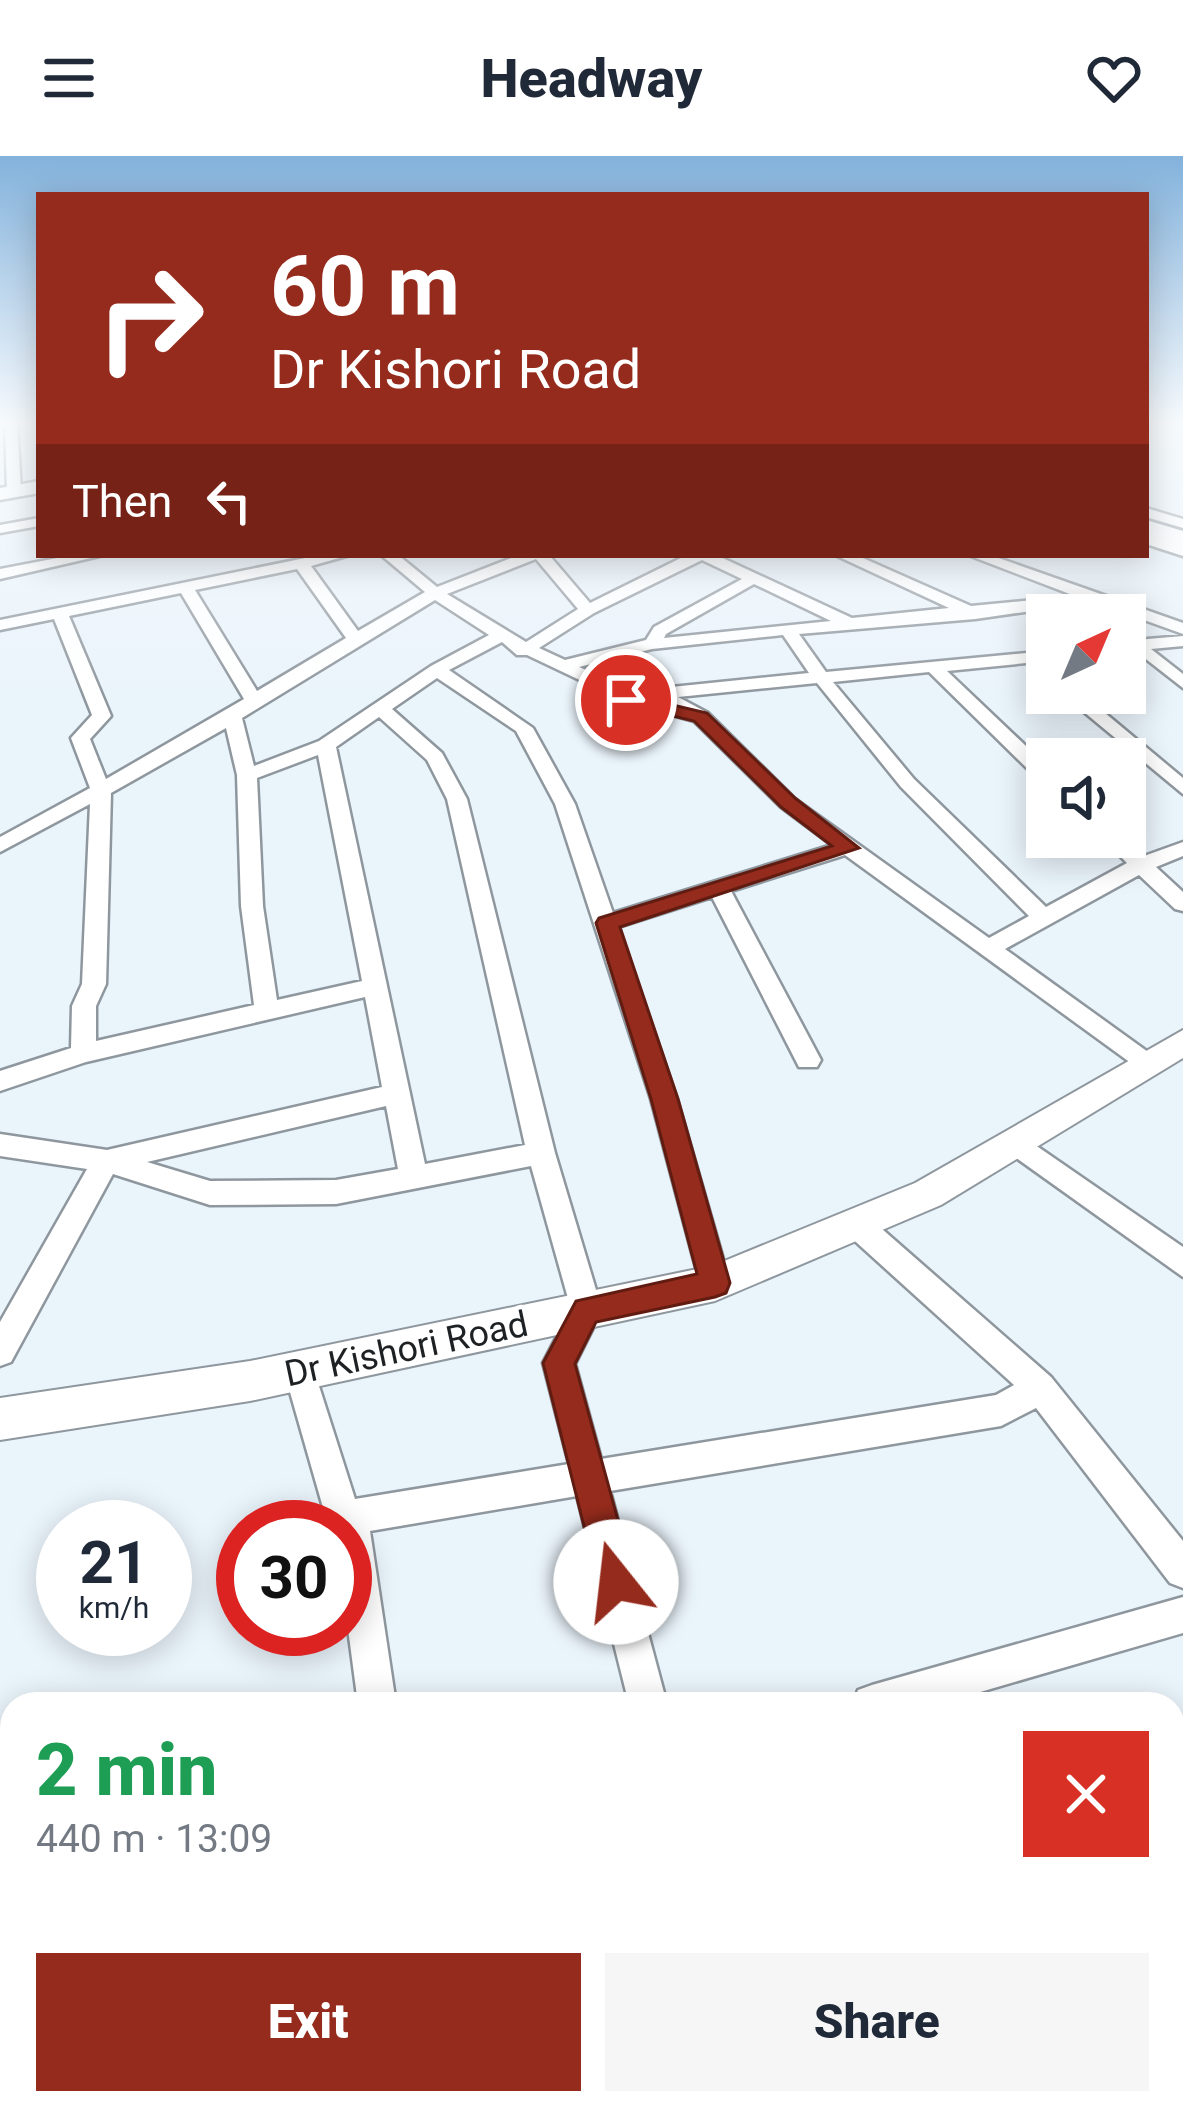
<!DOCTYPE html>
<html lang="en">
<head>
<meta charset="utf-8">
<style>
  :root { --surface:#fff; --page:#f6f6f7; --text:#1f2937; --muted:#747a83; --accent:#952b1c }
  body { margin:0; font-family:Roboto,sans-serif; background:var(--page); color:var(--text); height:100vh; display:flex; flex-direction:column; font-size:45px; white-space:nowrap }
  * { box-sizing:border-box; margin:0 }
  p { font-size:39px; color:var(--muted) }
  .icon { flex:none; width:66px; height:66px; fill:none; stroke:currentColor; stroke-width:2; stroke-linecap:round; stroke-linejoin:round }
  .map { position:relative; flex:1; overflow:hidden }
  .panel { position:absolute; left:0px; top:1536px; width:1185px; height:423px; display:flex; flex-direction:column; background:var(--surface); border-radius:36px 36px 0 0; box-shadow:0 6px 30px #0003 }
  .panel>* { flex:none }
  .guide { position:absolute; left:36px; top:36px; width:1113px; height:366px; border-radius:0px; box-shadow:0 6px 30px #0003; background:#952b1c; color:#fff; overflow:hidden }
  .needle { width:78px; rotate:44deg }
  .controls { position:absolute; left:1026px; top:438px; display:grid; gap:24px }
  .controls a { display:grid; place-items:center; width:120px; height:120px; border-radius:0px; background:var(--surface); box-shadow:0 6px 30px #0003; font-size:60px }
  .speed { position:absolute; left:36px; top:1344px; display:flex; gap:24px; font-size:60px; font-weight:700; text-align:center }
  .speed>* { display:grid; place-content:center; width:156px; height:156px; border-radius:50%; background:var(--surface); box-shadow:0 6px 30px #0003; line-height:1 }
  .speed small { font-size:30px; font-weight:400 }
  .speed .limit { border:18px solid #d22; background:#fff; color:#111 }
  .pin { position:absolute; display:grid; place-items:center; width:102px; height:102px; color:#fff; margin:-51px; border:6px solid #fff; border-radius:50%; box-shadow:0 3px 12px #0007 }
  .me { position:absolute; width:132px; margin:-66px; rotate:344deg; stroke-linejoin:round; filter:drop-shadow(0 0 9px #0008) }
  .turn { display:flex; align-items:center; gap:42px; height:252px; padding:0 36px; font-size:54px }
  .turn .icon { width:156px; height:156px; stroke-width:2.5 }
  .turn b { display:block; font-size:84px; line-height:102px }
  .then { display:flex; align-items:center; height:114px; padding:0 36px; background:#0003; gap:24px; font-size:45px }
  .round { display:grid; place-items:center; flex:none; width:126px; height:126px; border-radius:0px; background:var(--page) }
  .head { display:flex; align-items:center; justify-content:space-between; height:204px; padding:0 36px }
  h1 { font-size:72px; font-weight:800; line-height:90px; color:#1e9e55 }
  .button { display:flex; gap:24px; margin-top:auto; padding:24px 36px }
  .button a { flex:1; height:138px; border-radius:0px; background:var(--accent); color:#fff; font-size:48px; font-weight:800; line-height:138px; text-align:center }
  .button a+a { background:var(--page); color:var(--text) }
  header { display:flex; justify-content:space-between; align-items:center; height:156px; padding:0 36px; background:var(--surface); font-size:54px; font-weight:800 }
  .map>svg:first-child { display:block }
</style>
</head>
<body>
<header><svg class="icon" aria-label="menu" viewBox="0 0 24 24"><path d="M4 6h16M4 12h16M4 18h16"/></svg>Headway<svg class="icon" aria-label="heart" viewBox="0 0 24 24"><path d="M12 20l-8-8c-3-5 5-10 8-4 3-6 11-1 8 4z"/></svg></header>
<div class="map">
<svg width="1183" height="1957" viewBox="0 0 1183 1957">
  <rect width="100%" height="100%" fill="#eaf4fb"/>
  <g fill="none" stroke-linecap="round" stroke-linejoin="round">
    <g stroke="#8f979e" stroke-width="5">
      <path id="minor" d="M5,268H17L21,335L14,339L7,335Z
        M1146,352L1183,363V372L1146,361Z
        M39,362V370L0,377V369Z
        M1146,379L1183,391V400L1146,388Z
        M73,399H104L0,423V413Z
        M320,399H350L311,410L358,475L425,436L381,399H398L437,431L519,399H549L590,447L687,399H716L852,462L949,452L835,399H856L971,450L1075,440L968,399H990L1183,467V478L1094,446L975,463L799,478L826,516L1047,495V505L947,515L1047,610V627L1040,625L929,516L833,526L914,623L1046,751L1127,707L1101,681H1123L1144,700L1183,686V700L1156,711L1183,736V755L1175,753L1139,719L1005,793L1155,901L1159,908L1146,918L845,699L731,735L821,904L817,911H799L712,741L618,771L677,943L730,1127L726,1136L715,1140L704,1136L700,1127L651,943L555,648L516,575L437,522L392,553L442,597L467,643L555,997L602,1154L575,1208L601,1303L996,1239L1014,1229L846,1077L842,1068L846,1059L856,1056L866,1059L1051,1221L1183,1385V1432L1170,1427L1036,1252L1001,1270L610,1335L667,1548H629L577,1340L370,1375L396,1548H358L345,1450V1371H329L326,1362L284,1215L289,1205L300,1200L311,1205L355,1343L569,1308L543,1207L571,1153L531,1010L336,1048L210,1049L113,1018L11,1206L0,1210V1166L87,1013L0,1000V978L107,994L382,931L365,841L86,906L0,935V915L71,892L72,850L82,828L90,648L0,696V681L90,632L71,582L92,559L54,463L0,474V464ZM536,403L578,453L526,486L447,438ZM702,404L742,423L654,471L646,484L565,504L539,492L594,457ZM297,413L346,482L257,535L195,434ZM754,428L831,465L664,482L666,478ZM181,437L244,543L106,623L90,583L111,560L69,460ZM435,444L489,479L431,510L319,585L254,610L242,562ZM783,479L809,517L652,533V541L662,546L579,511L652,493ZM502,486L517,499H527L626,546L694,565L781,651L832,689L613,757L575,648L533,572L449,514ZM817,527L901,631L1029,760L989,782L795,643L708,557L678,541ZM379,561L427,604L447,643L525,989L425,1008L336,591ZM226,572L237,619L241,750L254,849L96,885V850L106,828L111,637ZM318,599L362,825L277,844L263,750L257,622ZM386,950L398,1013L336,1024L210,1025L147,1006Z
        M1183,480V490L1151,493L1183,518V532L1128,489L1136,484Z
        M1061,537H1081L1183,622V638Z
        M1015,975L1183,1091V1121L1005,994L1001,986L1005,978Z
        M1183,1441V1477L939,1548H853L858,1534L872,1529Z
        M1183,1923V1957H1133L1138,1947H1173V1927Z
        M33,1947H79L80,1957H32Z
        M712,1947H758L761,1957H713Z"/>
    </g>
    <g stroke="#8f979e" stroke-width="4">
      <path id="tertiary" d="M1183,874V902L941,1049L715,1145L250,1245L0,1284V1242L250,1205L712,1110L915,1027Z"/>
    </g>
    <g stroke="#8f979e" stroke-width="5">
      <path id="secondary" d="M39,325V337L0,344V332Z"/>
    </g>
    <g stroke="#8f979e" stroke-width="4">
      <path id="trunk" d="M1146,364L1183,375V392L1146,380Z"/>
    </g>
    <use href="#minor" fill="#fff" fill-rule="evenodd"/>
    <use href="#tertiary" fill="#fff" fill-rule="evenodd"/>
    <use href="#secondary" fill="#fff" fill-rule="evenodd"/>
    <use href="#trunk" fill="#fff" fill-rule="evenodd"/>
  </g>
  <linearGradient id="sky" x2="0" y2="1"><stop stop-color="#83b2dc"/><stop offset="0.49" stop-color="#f6fafd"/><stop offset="1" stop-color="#f6fafd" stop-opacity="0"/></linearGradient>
  <rect width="1183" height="542" fill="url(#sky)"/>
  <path fill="#952b1c" stroke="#611c12" stroke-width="3" d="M626,538L707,557L795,642L859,692L620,771L678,943L730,1127L726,1137L715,1141L596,1166L575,1208L635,1426L629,1439L616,1445L603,1439L598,1426L543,1207L576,1145L697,1118L651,943L596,767L599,762L832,690L781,651L694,565L619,547V540Z"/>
  <g text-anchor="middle" stroke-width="9" stroke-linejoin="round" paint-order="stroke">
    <g font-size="36" fill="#1e2124" stroke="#fff">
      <text transform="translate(406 1192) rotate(-12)" y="13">Dr Kishori Road</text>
    </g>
  </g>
</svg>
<div class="controls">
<a><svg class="needle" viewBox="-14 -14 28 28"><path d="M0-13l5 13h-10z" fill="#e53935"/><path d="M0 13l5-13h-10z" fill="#747a83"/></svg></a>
<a><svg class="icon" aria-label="sound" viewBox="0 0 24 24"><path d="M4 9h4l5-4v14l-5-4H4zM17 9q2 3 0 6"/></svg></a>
</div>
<div class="speed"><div>21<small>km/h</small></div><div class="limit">30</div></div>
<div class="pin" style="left:626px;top:544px;background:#d93025"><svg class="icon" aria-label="arrive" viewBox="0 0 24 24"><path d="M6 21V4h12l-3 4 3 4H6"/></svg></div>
<svg class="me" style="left:616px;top:1426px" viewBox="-20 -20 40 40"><circle r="19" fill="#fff"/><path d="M0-13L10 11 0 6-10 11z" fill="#952b1c"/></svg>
<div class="guide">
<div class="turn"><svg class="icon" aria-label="right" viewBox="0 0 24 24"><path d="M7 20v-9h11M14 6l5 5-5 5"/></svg><div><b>60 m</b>Dr Kishori Road</div></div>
<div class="then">Then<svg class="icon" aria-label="left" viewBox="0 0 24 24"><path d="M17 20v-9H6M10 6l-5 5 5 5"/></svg></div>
</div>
<section class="panel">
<div class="head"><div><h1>2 min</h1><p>440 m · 13:09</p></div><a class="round" style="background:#d93025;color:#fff"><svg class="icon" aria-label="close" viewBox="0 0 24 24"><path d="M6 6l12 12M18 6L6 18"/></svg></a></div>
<div class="button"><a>Exit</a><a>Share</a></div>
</section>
</div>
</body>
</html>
